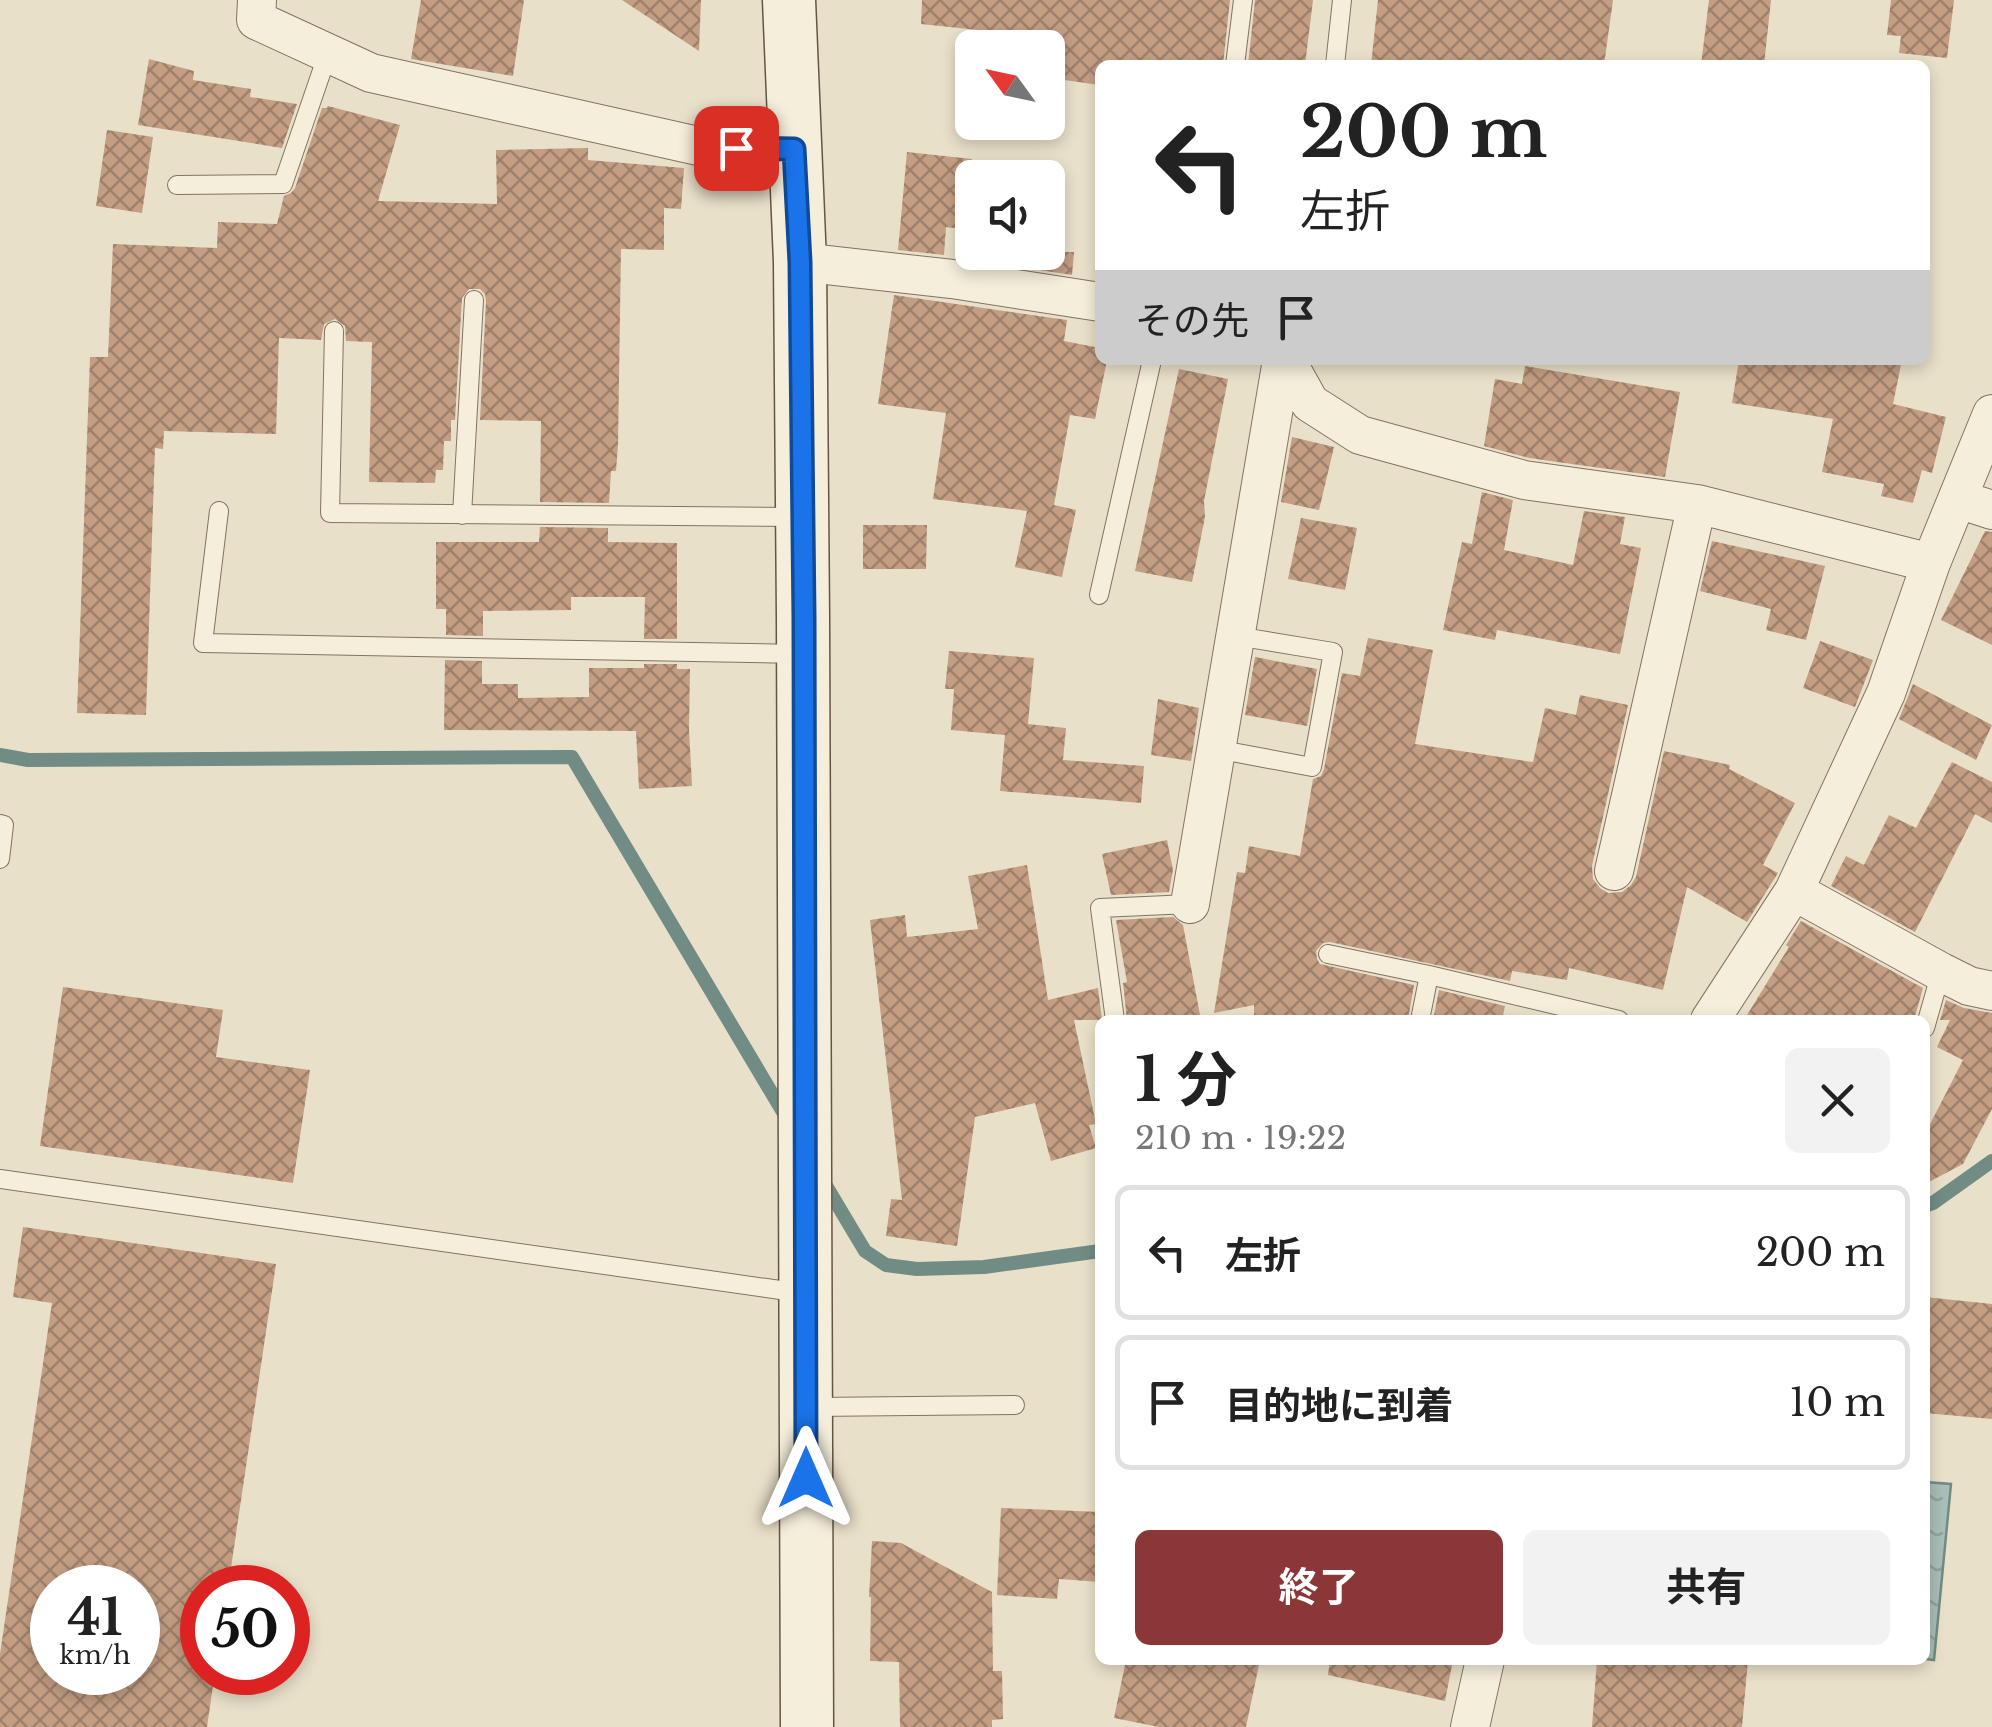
<!DOCTYPE html>
<html lang="ja">
<head>
<meta charset="utf-8">
<style>
  :root { --surface:#fff; --page:#f2f2f2; --text:#222; --muted:#767676; --line:#e0e0e0; --accent:#8b3737 }
  body { margin:0; font-family:"Libre Baskerville","Noto Sans JP",serif; background:var(--page); color:var(--text); height:100vh; display:flex; flex-direction:column; font-size:38px; white-space:nowrap }
  * { box-sizing:border-box; margin:0 }
  p { font-size:32px; color:var(--muted) }
  .icon { flex:none; width:55px; height:55px; fill:none; stroke:currentColor; stroke-width:2; stroke-linecap:round; stroke-linejoin:round }
  .map { position:relative; flex:1; overflow:hidden }
  .details { position:absolute; left:1095px; top:1015px; width:835px; height:650px; display:flex; flex-direction:column; background:var(--surface); border-radius:15px; box-shadow:0 5px 15px #0003 }
  .details>* { flex:none }
  .top-card { position:absolute; left:1095px; top:60px; width:835px; height:305px; border-radius:15px; box-shadow:0 5px 15px #0003; background:#fff; color:var(--text); overflow:hidden }
  .needle { width:65px; rotate:303deg }
  .tools { position:absolute; left:955px; top:30px; display:grid; gap:20px }
  .tools a { display:grid; place-items:center; width:110px; height:110px; border-radius:15px; background:var(--surface); box-shadow:0 5px 15px #0003; font-size:50px }
  .speed { position:absolute; left:30px; top:1565px; display:flex; gap:20px; font-size:50px; font-weight:700; text-align:center }
  .speed>* { display:grid; place-content:center; width:130px; height:130px; border-radius:50%; background:var(--surface); box-shadow:0 5px 15px #0003; line-height:1 }
  .speed small { font-size:25px; font-weight:400 }
  .speed .limit { border:15px solid #d22; background:#fff; color:#111 }
  .pin { position:absolute; display:grid; place-items:center; width:85px; height:85px; color:#fff; margin:-42px; border-radius:20px; box-shadow:0 5px 15px #0006 }
  .me { position:absolute; width:110px; margin:-55px; rotate:0deg; stroke-linejoin:round; filter:drop-shadow(0 0 8px #0008) }
  .turn { display:flex; align-items:center; gap:35px; height:210px; padding:0 40px; font-size:45px }
  .turn .icon { width:130px; height:130px; stroke-width:2.5 }
  .turn b { display:block; font-size:70px; line-height:85px }
  .then { display:flex; align-items:center; height:95px; padding:0 40px; background:#0003; gap:20px; font-size:38px }
  .round { display:grid; place-items:center; flex:none; width:105px; height:105px; border-radius:15px; background:var(--page) }
  .summary { display:flex; align-items:center; justify-content:space-between; height:170px; padding:0 40px }
  h1 { font-size:60px; font-weight:700; line-height:75px }
  .action { display:flex; gap:20px; margin-top:auto; padding:20px 40px }
  .action a { flex:1; height:115px; border-radius:15px; background:var(--accent); color:#fff; font-size:40px; font-weight:700; line-height:115px; text-align:center }
  .action a+a { background:var(--page); color:var(--text) }
  ul { padding:0; list-style:none }
  li { display:flex; align-items:center; gap:30px; height:135px; margin:0 20px 15px; padding:0 20px; border:5px solid var(--line); border-radius:15px }
  li div { flex:1 }
  li b { display:block; font-size:38px }
  li em { font-style:normal }
  .map>svg:first-child { display:block }
</style>
</head>
<body>
<div class="map">
<svg width="1992" height="1727" viewBox="0 0 1992 1727">
  <defs>
    <pattern id="water-ripples" width="26" height="14" patternUnits="userSpaceOnUse" patternTransform="scale(2.5)"><rect width="26" height="14" fill="#a9beb8"/><path d="M2 4q2-2 4 0t4 0M15 11q2-2 4 0t4 0" fill="none" stroke="#92a39e"/></pattern>
    <pattern id="building-cross-hatch" width="8" height="8" patternUnits="userSpaceOnUse" patternTransform="scale(2.5)"><rect width="8" height="8" fill="#c39e83"/><path d="M0 0l8 8M0 8l8-8" fill="none" stroke="#9f816b"/></pattern>
  </defs>
  <rect width="100%" height="100%" fill="#e9e0c9"/>
  <path fill="url(#water-ripples)" stroke="#708c85" stroke-width="2.5" d="M1925,1482L1951,1484L1934,1660L1925,1659Z"/>
  <g fill="none" stroke-linecap="round" stroke-linejoin="round">
    <path stroke="#708c85" stroke-width="14" d="M0,755L28,760L572,757L786,1117
      M822,1179L865,1251L886,1265L917,1269L984,1267L1100,1251
      M1925,1206L1933,1203L1992,1161"/>
  </g>
  <path fill="url(#building-cross-hatch)" fill-rule="evenodd" d="M421,0H524L513,76L411,59Z
    M622,0H701L699,51Z
    M922,0H1230L1223,65H1100V85L1057,79L1062,39L921,24Z
    M1255,0H1313L1305,65H1248Z
    M1378,0H1613L1604,65H1371Z
    M1709,0H1771L1764,65H1701Z
    M1891,0H1954L1947,58L1899,53L1901,36L1887,35Z
    M149,59L194,71L193,80L251,89L250,97L297,104L282,148L138,125Z
    M328,106L400,125L378,201L497,204L496,150L588,148V160L684,168L681,209L664,208V250L621,249L618,445L616,471H611L609,503L540,502L541,421L480,420L486,301L485,294L480,289H469L462,298L455,420H451V441H444L443,470H436L435,483L369,482L372,342L346,341L345,326L335,319L324,324L321,340L279,338L276,434L164,431L163,449L155,448L146,715L77,713L90,357H108L113,244L217,248L218,222L277,224L284,196L291,193L295,188L322,108H327Z
    M107,130L153,137L142,213L96,206Z
    M907,152L972,159V194L965,193L962,229L946,227L944,255L898,250Z
    M1034,252H1074L1072,275L1033,269Z
    M894,295L1067,320L1064,341L1100,348V360H1107L1095,419L1070,415L1054,505L1076,510L1062,577L1015,567L1027,511L933,499L946,413L878,404Z
    M1739,360H1902L1893,404L1946,417L1932,473L1922,470L1913,503L1881,496L1884,484L1822,472L1833,419L1732,403Z
    M1525,366L1680,392L1665,477L1529,458L1484,446L1495,379L1522,384Z
    M1179,369L1228,379L1204,501L1205,517L1192,582L1135,571Z
    M1292,437L1334,447L1319,510L1281,502Z
    M1482,492L1513,500L1504,550L1573,565L1584,511L1625,517L1620,544L1641,548L1620,654L1497,630L1495,640L1443,630L1462,542L1472,544Z
    M1301,518L1357,528L1345,590L1288,579Z
    M863,525H927L926,569H863Z
    M540,527L608,528V542L677,543V639H644L645,597H571V610L483,611V636L446,635V609H436V542H539Z
    M1985,531L1992,532V645L1941,620Z
    M1712,541L1825,566L1806,640L1766,630L1771,609L1700,591Z
    M1368,638L1433,650L1415,744L1533,762L1545,708L1576,715L1580,695L1628,705L1592,866L1593,879L1600,888L1608,893L1622,892L1631,885L1636,877L1664,751L1730,765L1729,769L1795,803L1763,865L1778,873L1747,922L1687,887L1663,990L1569,968L1567,980L1512,971L1510,981L1330,942L1323,943L1316,951L1317,959L1320,964L1414,985L1408,1020H1254V1005L1214,1013L1237,872L1245,873L1249,846L1300,856L1313,779L1321,776L1324,769L1342,673L1360,676Z
    M1820,641L1873,660L1855,707L1803,688Z
    M949,651L1034,658L1028,724L1066,728L1063,760L1144,766L1141,803L1000,791L1005,735L951,730L954,689H945Z
    M1255,657L1317,669L1307,726L1245,715Z
    M445,660L482,661V684H518V698L589,697V668H644V664H677V669H690L689,729L692,786L639,789L636,731L444,730Z
    M1913,684L1992,725L1976,760L1899,719Z
    M1158,699L1199,708L1191,761L1151,755Z
    M1952,762L1992,782V823L1975,814L1915,932L1831,886L1846,856L1864,865L1889,815L1916,828Z
    M1167,840L1173,870L1169,892L1111,895L1102,854Z
    M1027,865L1048,1000L1098,988L1102,1020H1074L1096,1124L1089,1125L1096,1148L1051,1161L1035,1103L975,1117L957,1246L886,1236L891,1199L902,1200L870,920L905,915L907,937L978,929L968,876Z
    M1173,917L1183,925L1200,1015L1176,1020H1127L1123,983L1127,982L1116,920Z
    M1801,921L1923,988L1914,1020H1744L1789,947L1786,945Z
    M63,987L223,1010L216,1057L310,1070L293,1183L40,1146Z
    M1439,990L1505,1006L1502,1020H1433Z
    M1946,1000L1964,1008L1992,1013V1109L1963,1164L1925,1184V1134L1963,1060L1937,1047L1950,1020H1940Z
    M23,1227L276,1264L228,1588H202V1672H215L207,1727H0V1654L52,1303L13,1297ZM52,1588H138V1672H52Z
    M1925,1297L1992,1304V1419L1925,1413Z
    M1001,1508L1100,1512V1582L1059,1579L1057,1599L997,1595Z
    M872,1541L901,1543L992,1592L993,1671H1002L1003,1719L992,1720V1727H900L899,1662L870,1661L871,1597H869Z
    M1126,1660H1260L1246,1727H1159L1114,1718Z
    M1330,1660H1453L1445,1701L1328,1675Z
    M1597,1660H1748L1742,1727H1592Z"/>
  <g fill="none" stroke-linecap="round" stroke-linejoin="round">
    <g stroke="#837360" stroke-width="20">
      <path id="service" d="M1235,65L1243,0
        M1335,65L1342,0
        M177,185L283,184L328,53
        M334,331L330,513L797,517
        M219,511L203,643L798,654
        M462,515L474,300
        M1099,595L1152,360
        M1216,749L1312,767L1333,652L1236,636
        M0,824L4,825L0,859
        M1328,954L1429,975
        M1115,1020L1100,908L1190,904
        M1420,1020L1429,975L1619,1020
        M1925,1028L1941,972
        M0,1179L801,1293
        M811,1407L1015,1405"/>
    </g>
    <g stroke="#837360" stroke-width="40">
      <path id="minor" d="M257,0L256,20L371,73L707,148L794,149
        M800,262L952,279L1100,302
        M1286,360L1310,403L1360,435L1524,480L1697,504L1931,563
        M1958,499L1992,510
        M1614,871L1697,504
        M1794,891L1941,972L1969,986L1992,991
        M1190,904L1282,360
        M1710,1020L1794,891L1886,693L1931,563L1992,414
        M1470,1727L1485,1660"/>
    </g>
    <g stroke="#655543" stroke-width="55">
      <path id="secondary" d="M789,0L800,262L803,618L807,1727"/>
    </g>
    <use href="#service" stroke="#f5eedb" stroke-width="18"/>
    <use href="#minor" stroke="#f5eedb" stroke-width="38"/>
    <use href="#secondary" stroke="#f5eedb" stroke-width="52"/>
  </g>
  <g fill="none" stroke-linecap="round" stroke-linejoin="round">
    <g stroke="#114b97" stroke-width="25">
      <path id="route" d="M736,148L794,149L800,262L804,618L806,1478"/>
    </g>
    <use href="#route" stroke="#1a73e8" stroke-width="18"/>
  </g>
</svg>
<div class="tools">
<a><svg class="needle" viewBox="-14 -14 28 28"><path d="M0-13l5 13h-10z" fill="#e53935"/><path d="M0 13l5-13h-10z" fill="#767676"/></svg></a>
<a><svg class="icon" aria-label="sound" viewBox="0 0 24 24"><path d="M4 9h4l5-4v14l-5-4H4zM17 9q2 3 0 6"/></svg></a>
</div>
<div class="speed"><div>41<small>km/h</small></div><div class="limit">50</div></div>
<div class="pin" style="left:736px;top:148px;background:#d93025"><svg class="icon" aria-label="arrive" viewBox="0 0 24 24"><path d="M6 21V4h12l-3 4 3 4H6"/></svg></div>
<svg class="me" style="left:806px;top:1478px" viewBox="-20 -20 40 40"><path d="M0-17L14 15 0 8-14 15z" fill="#1a73e8" stroke="#fff" stroke-width="4"/></svg>
<div class="top-card">
<div class="turn"><svg class="icon" aria-label="left" viewBox="0 0 24 24"><path d="M17 20v-9H6M10 6l-5 5 5 5"/></svg><div><b>200 m</b>左折</div></div>
<div class="then">その先<svg class="icon" aria-label="arrive" viewBox="0 0 24 24"><path d="M6 21V4h12l-3 4 3 4H6"/></svg></div>
</div>
<section class="details">
<div class="summary"><div><h1>1 分</h1><p>210 m · 19:22</p></div><a class="round"><svg class="icon" aria-label="close" viewBox="0 0 24 24"><path d="M6 6l12 12M18 6L6 18"/></svg></a></div>
<ul>
<li><svg class="icon" aria-label="left" viewBox="0 0 24 24"><path d="M17 20v-9H6M10 6l-5 5 5 5"/></svg><div><b>左折</b></div><em>200 m</em></li>
<li><svg class="icon" aria-label="arrive" viewBox="0 0 24 24"><path d="M6 21V4h12l-3 4 3 4H6"/></svg><div><b>目的地に到着</b></div><em>10 m</em></li>
</ul>
<div class="action"><a>終了</a><a>共有</a></div>
</section>
</div>
</body>
</html>
